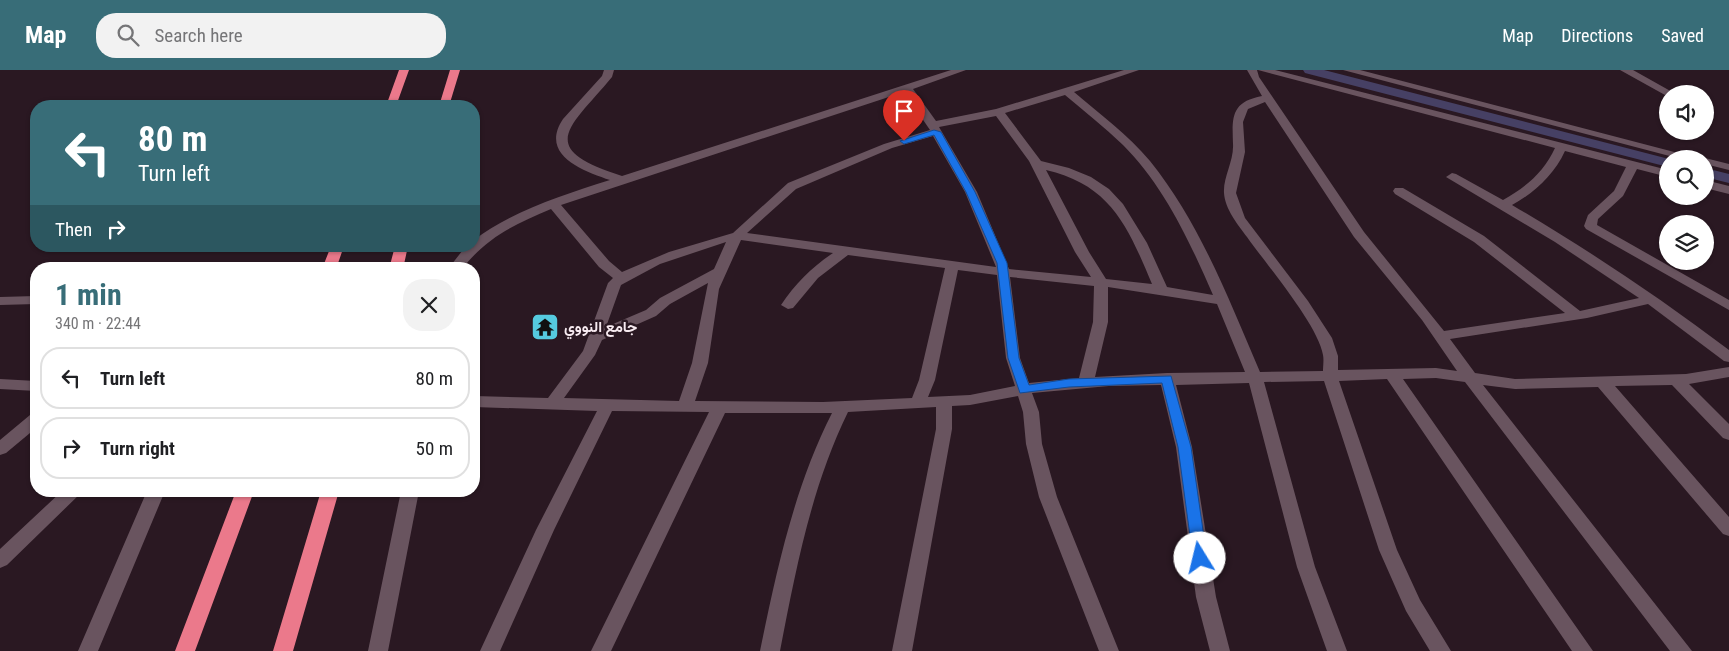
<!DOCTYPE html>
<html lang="en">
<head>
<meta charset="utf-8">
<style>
  :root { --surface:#fff; --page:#f2f2f2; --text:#202124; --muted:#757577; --line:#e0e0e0; --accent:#386d78 }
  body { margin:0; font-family:"Roboto Condensed",Vazirmatn,sans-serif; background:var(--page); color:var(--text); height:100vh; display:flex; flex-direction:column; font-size:19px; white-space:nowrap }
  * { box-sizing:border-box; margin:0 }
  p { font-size:16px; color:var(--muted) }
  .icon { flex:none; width:28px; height:28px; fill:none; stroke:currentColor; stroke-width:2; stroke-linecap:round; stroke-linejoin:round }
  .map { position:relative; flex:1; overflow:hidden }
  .details { position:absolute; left:30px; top:192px; width:450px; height:235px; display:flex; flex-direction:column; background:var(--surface); border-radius:20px; box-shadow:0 1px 4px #0004 }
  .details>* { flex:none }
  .guide { position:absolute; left:30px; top:30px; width:450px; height:152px; border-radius:20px; box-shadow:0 1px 4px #0004; background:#386d78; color:#fff; overflow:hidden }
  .buttons { position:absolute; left:1659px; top:15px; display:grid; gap:10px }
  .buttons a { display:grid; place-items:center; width:55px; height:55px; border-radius:50%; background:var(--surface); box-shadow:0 1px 4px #0004; font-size:25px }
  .pin { position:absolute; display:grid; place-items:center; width:42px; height:42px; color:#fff; margin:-51px -21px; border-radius:50% 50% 50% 0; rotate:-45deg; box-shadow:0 0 5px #0007 }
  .pin .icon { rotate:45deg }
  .me { position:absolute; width:55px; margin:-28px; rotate:351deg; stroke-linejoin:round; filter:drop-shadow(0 0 4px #0008) }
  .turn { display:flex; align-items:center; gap:18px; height:105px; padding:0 25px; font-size:22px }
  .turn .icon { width:65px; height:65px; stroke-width:2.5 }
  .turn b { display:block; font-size:35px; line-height:42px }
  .then { display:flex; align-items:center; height:48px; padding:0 25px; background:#0003; gap:10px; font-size:19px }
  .round { display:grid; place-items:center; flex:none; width:52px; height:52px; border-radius:20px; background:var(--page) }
  .head { display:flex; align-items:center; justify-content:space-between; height:85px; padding:0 25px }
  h1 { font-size:30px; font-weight:700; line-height:38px; color:var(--accent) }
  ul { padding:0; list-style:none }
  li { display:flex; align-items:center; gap:15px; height:62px; margin:0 10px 8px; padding:0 15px; border:2px solid var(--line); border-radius:20px }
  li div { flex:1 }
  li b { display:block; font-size:19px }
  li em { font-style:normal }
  header { display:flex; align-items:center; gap:30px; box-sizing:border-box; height:70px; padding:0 25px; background:var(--accent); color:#fff }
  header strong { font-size:24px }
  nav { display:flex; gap:28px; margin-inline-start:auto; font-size:18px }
  .search { width:350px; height:45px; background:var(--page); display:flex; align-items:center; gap:12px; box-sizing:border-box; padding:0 18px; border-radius:20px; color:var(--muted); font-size:19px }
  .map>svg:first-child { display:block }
</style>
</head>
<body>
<header>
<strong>Map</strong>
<div class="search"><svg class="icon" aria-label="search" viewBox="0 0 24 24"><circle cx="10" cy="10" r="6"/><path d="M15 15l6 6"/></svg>Search here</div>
<nav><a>Map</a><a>Directions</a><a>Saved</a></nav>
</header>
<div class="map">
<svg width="1729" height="581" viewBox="0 0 1729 581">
  <rect width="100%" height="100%" fill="#2a1822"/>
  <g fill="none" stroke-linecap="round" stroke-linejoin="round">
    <path fill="#464064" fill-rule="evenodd" d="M1303,0H1324L1669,89L1668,97L1305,3Z
      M1705,98L1729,104V113L1705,107Z"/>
    <path fill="#69545f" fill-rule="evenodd" d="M604,0H614L612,7C571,57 533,78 622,106L951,0H966L913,19L936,51L996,39L1124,0H1139L1074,22C1100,44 1128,65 1150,91C1200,153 1229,230 1260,302L1323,301C1323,296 1324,290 1323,285C1318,255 1266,194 1247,167C1238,155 1225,139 1224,123C1223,107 1234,91 1233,74C1232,47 1231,32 1262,26L1247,0H1257L1259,7L1364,162L1444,261L1565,243L1474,172L1395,124L1393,121L1395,118H1403L1484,166L1580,241L1639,228L1555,172L1446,107L1452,103L1456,104L1503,130C1525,118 1544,102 1555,78L1258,0H1275L1668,100V107L1637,99L1623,126L1598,149L1597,155L1729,230V240L1586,159L1584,156L1588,145L1614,121L1626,97L1565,81C1554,105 1534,123 1512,135C1587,179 1659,227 1729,280V292L1724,291L1648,234L1587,248L1450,269L1475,303L1515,309L1686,304L1729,297V307L1689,314L1729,354V370L1723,368L1672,315L1615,316L1729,447V466L1723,464L1598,317L1515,319L1483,315L1692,581H1670L1465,312L1436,308L1403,309L1593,581H1572L1387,309L1339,311L1397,480L1420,530L1451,581H1430L1406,541L1379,480L1324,311L1264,312L1315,497L1347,581H1327L1297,497L1249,313L1176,315L1192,377L1216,527L1230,581H1210L1196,527L1176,377L1161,315L1109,316L1032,323L1039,342L1042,374L1057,427L1119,581H1099L1039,427L1026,374L1023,342L1018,326L970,335L952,336V359L912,581H892L936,359V337L848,342C811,418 796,499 780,581H760C777,499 794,418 832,343H725L611,581H591L709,342L612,341L554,460L500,581H480L536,460L597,341L474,337V326L548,328L583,281L608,213L613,208L599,197L551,139C514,155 488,166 462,199H448L466,176H474V170C514,140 563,125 610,110C583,101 539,85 563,49L602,6ZM904,22L930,60L884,74L788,113L733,163L669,182L622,202L609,191L561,135ZM1065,25C1084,41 1104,57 1123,75C1164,116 1190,172 1213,225L1167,217L1147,173L1123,134L1109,119L1091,107L1069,98L1041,91L1005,43ZM1265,32L1354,167L1422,250L1457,301L1436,298L1338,300V286L1332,268L1308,231L1245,148L1236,123L1245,82L1243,52L1248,39ZM996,46L1029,91L1075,182L1091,207L1009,199L977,122L939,57ZM933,66L965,122L996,197L747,163L796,119L892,78ZM1046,100C1111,115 1128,157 1152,214L1106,209L1089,182ZM741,170L833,183C812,197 795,214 781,235L788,239L793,238L818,208L848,185L945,198L919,310L912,328L823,332L695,331L708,293L719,219ZM726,172L714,199L660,228L646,240L606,257L621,215L660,194ZM958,200L997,205L1006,288L1015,316L970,325L928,327L935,310ZM1010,207L1094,216L1093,252L1079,308L1029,313L1020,288ZM708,213L692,293L679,331L564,328L595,285L602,270L656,246L670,234ZM1108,217L1217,234L1245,302L1167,303L1095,307L1108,252Z
      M1343,0H1360L1701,89H1681Z
      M1620,0H1633L1674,23L1665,25Z
      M1705,88L1729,94V100L1705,94V89H1701Z
      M1705,110L1729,116V124L1705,118Z
      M36,226V234L0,235V227Z
      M0,309L36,311V321L0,319Z
      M36,343V358L6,383L0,385V370L30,345Z
      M62,421H83L7,495L0,498V479Z
      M147,421H165L98,581H78Z
      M401,421H419L388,581H368Z"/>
    <path fill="#eb798b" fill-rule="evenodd" d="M399,0H409L396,36H386Z
      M450,0H460L449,36H439Z
      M331,176H344L336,199H322Z
      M395,176H408L403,199H389Z
      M236,421H254L195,581H175Z
      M321,421H339L293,581H273Z"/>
  </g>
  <path fill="#1a73e8" stroke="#114b97" d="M934,60L941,62L975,122L1007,193L1019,288L1029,315L1069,309L1171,306L1191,377L1207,488L1205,492H1195L1193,488L1178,377L1162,313L1069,317L1020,323L1008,288L997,193L966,122L934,65L904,74L900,71Z"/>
  <defs>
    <g id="temple-square" transform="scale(1.4375)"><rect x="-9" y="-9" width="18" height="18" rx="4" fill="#55cadf" stroke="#2a1822"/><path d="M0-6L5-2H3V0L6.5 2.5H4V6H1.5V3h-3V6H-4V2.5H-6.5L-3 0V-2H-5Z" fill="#111"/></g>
  </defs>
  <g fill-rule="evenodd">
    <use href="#temple-square" x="545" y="257"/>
  </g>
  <g text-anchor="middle" stroke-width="5" stroke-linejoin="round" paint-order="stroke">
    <g font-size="15" font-weight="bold" fill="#f7eaf0" stroke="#2a1822" text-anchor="start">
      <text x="564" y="262">جامع النووي</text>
    </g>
  </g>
</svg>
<div class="buttons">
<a><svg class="icon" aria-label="sound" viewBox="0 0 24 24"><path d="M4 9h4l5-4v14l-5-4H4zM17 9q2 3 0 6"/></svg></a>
<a><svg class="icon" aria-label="search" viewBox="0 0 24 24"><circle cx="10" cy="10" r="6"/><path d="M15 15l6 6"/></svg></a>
<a><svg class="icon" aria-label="layers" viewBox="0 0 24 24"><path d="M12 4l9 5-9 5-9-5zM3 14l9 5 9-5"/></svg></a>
</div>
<div class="pin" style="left:904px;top:71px;background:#d93025"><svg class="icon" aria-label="arrive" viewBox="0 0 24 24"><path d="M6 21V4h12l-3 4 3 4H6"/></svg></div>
<svg class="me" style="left:1200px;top:488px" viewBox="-20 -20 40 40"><circle r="19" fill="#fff"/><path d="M0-13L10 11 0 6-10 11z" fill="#1a73e8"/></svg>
<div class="guide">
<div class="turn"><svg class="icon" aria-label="left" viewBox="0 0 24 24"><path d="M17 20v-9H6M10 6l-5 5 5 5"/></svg><div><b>80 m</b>Turn left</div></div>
<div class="then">Then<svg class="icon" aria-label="right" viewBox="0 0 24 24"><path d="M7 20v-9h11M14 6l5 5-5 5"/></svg></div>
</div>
<section class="details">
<div class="head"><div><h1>1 min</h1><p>340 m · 22:44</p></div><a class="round"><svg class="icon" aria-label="close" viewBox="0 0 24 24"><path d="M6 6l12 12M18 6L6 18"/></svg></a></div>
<ul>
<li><svg class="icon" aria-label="left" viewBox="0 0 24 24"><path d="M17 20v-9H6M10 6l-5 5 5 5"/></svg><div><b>Turn left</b></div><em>80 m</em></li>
<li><svg class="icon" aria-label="right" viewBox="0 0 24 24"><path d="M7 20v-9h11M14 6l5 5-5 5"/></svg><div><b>Turn right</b></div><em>50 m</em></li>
</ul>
</section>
</div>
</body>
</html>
